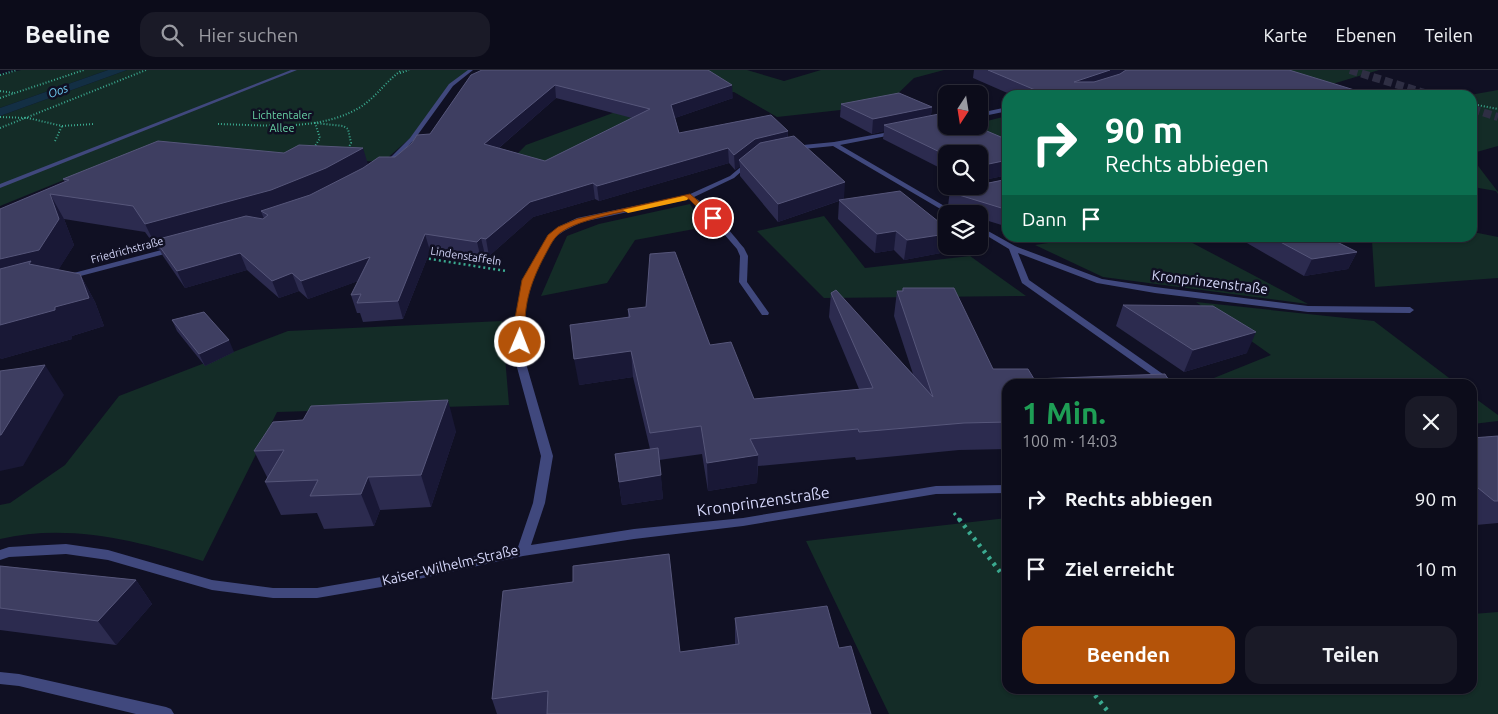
<!DOCTYPE html>
<html lang="de">
<head>
<meta charset="utf-8">
<style>
  :root { --surface:#0c0c1a; --page:#1a1a27; --text:#f1f3f6; --muted:#9a9ba2; --line:#2c2c39; --accent:#b45309 }
  body { margin:0; font-family:Ubuntu,sans-serif; background:var(--page); color:var(--text); height:100vh; display:flex; flex-direction:column; font-size:19px; white-space:nowrap }
  * { box-sizing:border-box; margin:0 }
  p { font-size:16px; color:var(--muted) }
  .icon { flex:none; width:28px; height:28px; fill:none; stroke:currentColor; stroke-width:2; stroke-linecap:round; stroke-linejoin:round }
  .map { position:relative; flex:1; overflow:hidden }
  .drawer { position:absolute; left:1002px; top:309px; width:475px; height:315px; display:flex; flex-direction:column; background:var(--surface); border-radius:15px; box-shadow:0 1px 4px #0004,0 0 0 1px var(--line) }
  .drawer>* { flex:none }
  .top-card { position:absolute; left:1002px; top:20px; width:475px; height:152px; border-radius:15px; box-shadow:0 1px 4px #0004,0 0 0 1px var(--line); background:#0b6e4f; color:#fff; overflow:hidden }
  .needle { width:32px; rotate:192deg }
  .buttons { position:absolute; left:938px; top:15px; display:grid; gap:10px }
  .buttons a { display:grid; place-items:center; width:50px; height:50px; border-radius:10px; background:var(--surface); box-shadow:0 1px 4px #0004,0 0 0 1px var(--line); font-size:25px }
  .pin { position:absolute; display:grid; place-items:center; width:42px; height:42px; color:#fff; margin:-21px; border:2px solid #fff; border-radius:50%; box-shadow:0 1px 5px #0007 }
  .me { position:absolute; width:55px; margin:-28px; rotate:1deg; stroke-linejoin:round; filter:drop-shadow(0 0 4px #0008) }
  .turn { display:flex; align-items:center; gap:18px; height:105px; padding:0 20px; font-size:22px }
  .turn .icon { width:65px; height:65px; stroke-width:2.5 }
  .turn b { display:block; font-size:35px; line-height:42px }
  .then { display:flex; align-items:center; height:48px; padding:0 20px; background:#0003; gap:10px; font-size:19px }
  .round { display:grid; place-items:center; flex:none; width:52px; height:52px; border-radius:15px; background:var(--page) }
  .headline { display:flex; align-items:center; justify-content:space-between; height:85px; padding:0 20px }
  h1 { font-size:30px; font-weight:700; line-height:38px; color:#1e9e55 }
  .primary-button { display:flex; gap:10px; margin-top:auto; padding:10px 20px }
  .primary-button a { flex:1; height:58px; border-radius:15px; background:var(--accent); color:#fff; font-size:20px; font-weight:700; line-height:58px; text-align:center }
  .primary-button a+a { background:var(--page); color:var(--text) }
  ul { padding:0; list-style:none }
  li { display:flex; align-items:center; gap:15px; height:70px; padding:0 20px }
  li div { flex:1 }
  li b { display:block; font-size:19px }
  li em { font-style:normal }
  header { display:flex; align-items:center; gap:30px; box-sizing:border-box; height:70px; padding:0 25px; background:var(--surface); border-bottom:1px solid var(--line) }
  header strong { font-size:24px }
  nav { display:flex; gap:28px; margin-inline-start:auto; font-size:18px }
  .search { width:350px; height:45px; background:var(--page); display:flex; align-items:center; gap:12px; box-sizing:border-box; padding:0 18px; border-radius:15px; color:var(--muted); font-size:19px }
  .map>svg:first-child { display:block }
</style>
</head>
<body>
<header>
<strong>Beeline</strong>
<div class="search"><svg class="icon" aria-label="search" viewBox="0 0 24 24"><circle cx="10" cy="10" r="6"/><path d="M15 15l6 6"/></svg>Hier suchen</div>
<nav><a>Karte</a><a>Ebenen</a><a>Teilen</a></nav>
</header>
<div class="map">
<svg width="1498" height="644" viewBox="0 0 1498 644">
  <rect width="100%" height="100%" fill="#101023"/>
  <path fill="#142c27" d="M21,0H108L0,38V5Z
    M127,0H471L451,15L416,63L384,91L314,92L128,84L0,136V46Z
    M649,0H747L784,11L821,0H944L914,8L886,35L777,47L734,22L671,29L667,47L605,61L570,83L537,96L513,88L526,75L659,26Z
    M1255,0H1379L1319,18Z
    M1498,20V76L1473,83L1472,25H1470Z
    M1007,46V84L961,56H979V53Z
    M1472,88L1498,122V124L1496,121L1473,117Z
    M690,134L705,157L635,170L607,213L541,226L567,166L599,154Z
    M824,146L865,198L970,186L1026,226L824,228L757,161Z
    M1473,162L1498,167V208L1375,217L1372,171L1363,168H1472Z
    M1080,168H1183L1308,234L1103,207L1035,175Z
    M1196,232L1374,251L1457,314H1199L1271,285Z
    M502,251L509,335L277,342L203,491C138,471 69,453 0,469V435L10,433L65,395L119,326L288,261Z
    M1472,326L1498,345V351L1473,354Z
    M1007,448L1008,619H1472L1473,544L1498,542V644H889L806,471Z"/>
  <path fill="#132f44" d="M108,0H127L0,46V38Z"/>
  <g fill="none" stroke-linecap="round" stroke-linejoin="round">
    <path stroke="#2e2e43" stroke-width="8" stroke-dasharray="8 4" stroke-linecap="butt" d="M1350,0L1431,25
      M1472,39L1498,47"/>
    <path stroke="#3baa90" stroke-width="2" stroke-dasharray="1 2" stroke-linecap="butt" d="M400,3L409,0
      M0,5L17,0
      M0,21L14,23
      M0,28L84,0
      M1472,34L1498,39
      M0,47L28,48L62,56L94,54
      M218,54C264,55 322,62 362,36C377,26 387,10 402,0
      M0,58L146,0
      M55,71L62,56
      M314,78L320,68L315,53L343,56L348,59L351,73L348,79"/>
    <path stroke="#3baa90" stroke-width="2.5" stroke-dasharray="2 3" stroke-linecap="butt" d="M424,188L506,201"/>
    <path stroke="#3baa90" stroke-width="3" stroke-dasharray="2.5 4" stroke-linecap="butt" d="M954,443L960,451"/>
    <path stroke="#3baa90" stroke-width="4.5" stroke-dasharray="3 5" stroke-linecap="butt" d="M959,449L1008,512
      M1090,619L1110,644"/>
    <path fill="#40487d" fill-rule="evenodd" d="M291,0H297L0,118V114Z
      M688,126C702,125 734,166 744,178L748,186L747,212L769,243L768,245H762L739,212L740,186L737,179L698,134L688,128Z"/>
    <path fill="#40487d" fill-rule="evenodd" d="M468,0H473L453,16L414,70L387,97H383V95L410,68L449,14Z
      M1008,37V41L979,47V43Z
      M895,61L898,63L897,64L840,75L958,144H949L833,76L793,80L790,78L793,76L834,72Z
      M749,90L752,92L751,93L734,108L692,128L582,152L564,161L554,168L530,210L523,254L525,290L553,386L545,433L531,475L634,459L743,448L936,416L1008,415V423L936,424L743,456L634,469L523,486L387,516L317,528H273L212,520L108,490L66,484L9,487L0,490V480L9,477L66,474L108,480L212,510L273,518H317L387,506L518,477L533,433L541,386L515,290V254L522,210L547,167L558,157L577,148L688,125L730,106Z
      M979,156L1015,176L1102,209L1155,217L1308,236L1410,237L1414,240L1410,243L1308,242L1155,223L1097,213L1018,183L1029,210L1177,314H1165L1022,213L1009,179L979,161Z
      M173,177H176V181L69,209L65,207L66,205Z
      M0,602L19,604L166,637L171,639L174,644H136L19,616L0,614Z"/>
  </g>
  <path fill="#2c2b4f" fill-rule="evenodd" d="M974,0H1289L1360,25H1012L973,8Z
    M471,5L733,28L675,48L679,63L788,61V67L844,129L840,130L944,158L946,182L904,190L894,180L875,183L838,149L839,131L778,152L740,106V96L735,100L729,93L599,131L595,129L533,147L489,186L485,185L481,189L430,181L403,249L363,252L360,243H357L351,225L358,211L308,229L299,221L279,228L247,200L185,218L163,186L159,179L158,180L145,162L64,149L74,175L58,200L80,204L95,232L104,256L72,266V269L1,289L0,287V139L65,112L63,109L368,95L395,87L430,64ZM556,28L632,48L545,91L499,78Z
    M841,34L932,37L931,45L1008,70V105L979,111V84H946V101L883,69L884,61L872,64L840,47Z
    M1008,109V157L979,148V144H966L956,141L948,136L950,120Z
    M1212,168H1329L1357,182L1348,199L1304,206L1240,169L1218,172Z
    M903,218L993,299L1008,314V379L959,380L856,390L855,387L758,396L757,413L708,421L702,384L659,390L663,429L622,435L615,384L650,379L633,307L579,315L628,247V239L710,275L754,329L859,319L829,247L831,223L913,304L894,246L897,221H902Z
    M1123,235L1247,283L1184,302L1116,256Z
    M172,250L234,282L205,296L177,261Z
    M456,361L431,437L380,440L374,456L324,459L317,443L281,445L265,412L268,409L254,381Z
    M1498,366V453L1476,455L1472,451V368Z
    M0,496L136,510L152,534L116,575L0,560Z
    M735,548L839,578L871,644H497L492,629L680,582L735,574Z"/>
  <path fill="#191836" d="M1110,0H1127L1112,11L1074,12Z
    M555,15L556,28L487,88L484,74Z
    M732,15L733,28L672,49L671,35Z
    M1361,22L1360,25H1346Z
    M932,37L930,51L884,55V61L872,64L873,49Z
    M788,61L787,75L739,90L740,96L735,100L734,85L755,69Z
    M363,78L370,101L268,145L261,141L264,149L155,170L159,179L158,180L145,154Z
    M728,78L729,93L599,131L597,116Z
    M1008,90V105L979,111V96Z
    M845,112L844,129L778,152V134Z
    M593,113L595,129L533,147L489,186L486,169L530,132Z
    M50,124L64,149L74,175L54,207L0,221V189Z
    M941,156H944L943,164H946V176H947L946,182L904,190L907,170Z
    M896,161L894,180L875,183L877,164Z
    M425,164L430,181L403,249L398,231Z
    M481,168L485,185L481,189L477,172Z
    M1220,168H1241L1240,169L1218,172Z
    M1357,182L1348,199L1304,206L1312,189Z
    M240,183L247,200L185,218L177,201Z
    M370,187L375,205L308,229L301,211Z
    M292,203L299,221L279,228L272,211Z
    M80,204L95,232L104,256L72,266V269L1,289L0,287V255L55,237Z
    M1256,262L1247,283L1184,302L1193,280Z
    M229,270L234,282L205,296L199,284Z
    M631,281L633,307L579,315L574,289Z
    M45,295L64,325L23,396L0,401V365Z
    M448,330L456,361L431,437L421,405Z
    M758,385L757,413L708,421L707,393Z
    M661,405L663,429L622,435L619,412Z
    M368,407L380,440L374,456L361,424Z
    M136,510L152,534L116,575L98,551Z"/>
  <path fill="#3e3e61" stroke="#56567a" fill-rule="evenodd" d="M482,0H708L732,15L671,35L679,63L771,45L788,61L755,69L734,85L728,78L597,116L593,113L530,132L486,169L481,168L477,172L425,164L398,231L357,233L361,224L351,225L370,187L301,211L292,203L272,211L240,183L177,201L155,170L246,146L263,149L268,145L261,141L310,125L363,98L379,87H395L412,73L417,65L430,64L471,5ZM555,15L650,39L545,91L484,74Z
    M988,0H1110L1074,12H1094L1120,4L1126,0H1289L1361,22L1346,25H1047Z
    M899,23L932,37L873,49L841,34Z
    M944,43L946,44V56H975L1008,70V90L979,96V84H946V85L884,55Z
    M794,66L845,112L778,134L739,90L760,73Z
    M158,71L284,83L299,75L363,78L326,98L271,120L145,154L133,136L50,124L59,149L39,180L0,189V139L69,110L63,109Z
    M1008,109V140L959,125L950,120L971,116H979V115Z
    M900,121L944,156H941L946,161V164L907,170L896,161L877,164L839,130Z
    M1273,168H1329L1357,182L1312,189Z
    M675,182L710,275L731,272L754,329L873,318L831,223L836,220L933,327L897,221H903V218H954L993,299H1028L1034,309L1165,304L1171,314H1008V352L964,353L859,362L858,359L750,369L758,385L707,393L701,356L650,363L631,281L574,289L570,255L630,247L628,239L646,237L650,184Z
    M31,191L29,194L80,204L89,228L55,237V240L0,255V199Z
    M1123,235L1213,236L1256,262L1193,280Z
    M204,242L229,270L199,284L172,250Z
    M45,295L1,365H0V301Z
    M448,330L421,405L368,407L361,424L310,426L318,410L265,412L284,380L254,381L273,352L303,350L311,336Z
    M1498,366V431H1494L1472,413V368Z
    M658,378L661,405L619,412L615,384Z
    M669,484L680,582L739,574L735,548L827,536L839,578L851,576L871,644H547L548,621L492,629L503,521L573,512V496Z
    M0,496L136,510L98,551L0,538Z"/>
  <path fill="#b45309" stroke="#753606" d="M690,124L716,146V150H710L689,129C658,136 587,145 563,161C554,166 550,176 545,185C529,215 523,237 525,272L523,274H516L514,254L522,210L548,165L558,157L577,149Z"/>
  <path fill="#f59e0b" d="M684,126L688,128L687,130L628,143L623,140Z"/>
  <g text-anchor="middle" stroke-width="5" stroke-linejoin="round" paint-order="stroke">
    <g font-size="11" fill="#69d4a7" stroke="#101023">
      <text x="282" y="49">Lichtentaler<tspan x="282" dy="13">Allee</tspan></text>
    </g>
    <g font-size="11" fill="#d6d8fb" stroke="#101023">
      <text transform="translate(127 180) rotate(-15)" y="4">Friedrichstraße</text>
      <text transform="translate(466 186) rotate(9)" y="4">Lindenstaffeln</text>
    </g>
    <g font-size="12" font-style="italic" fill="#6ecbf1" stroke="#101023">
      <text transform="translate(58 21) rotate(-20)" y="4">Oos</text>
    </g>
    <g font-size="14" fill="#d6d8fb" stroke="#101023">
      <text transform="translate(1210 212) rotate(7)" y="5">Kronprinzenstraße</text>
      <text transform="translate(450 495) rotate(-13)" y="5">Kaiser-Wilhelm-Straße</text>
    </g>
    <g font-size="16" fill="#d6d8fb" stroke="#101023">
      <text transform="translate(763 431) rotate(-8)" y="6">Kronprinzenstraße</text>
    </g>
  </g>
</svg>
<div class="buttons">
<a><svg class="needle" viewBox="-14 -14 28 28"><path d="M0-13l5 13h-10z" fill="#e53935"/><path d="M0 13l5-13h-10z" fill="#9a9ba2"/></svg></a>
<a><svg class="icon" aria-label="search" viewBox="0 0 24 24"><circle cx="10" cy="10" r="6"/><path d="M15 15l6 6"/></svg></a>
<a><svg class="icon" aria-label="layers" viewBox="0 0 24 24"><path d="M12 4l9 5-9 5-9-5zM3 14l9 5 9-5"/></svg></a>
</div>
<div class="pin" style="left:713px;top:148px;background:#d93025"><svg class="icon" aria-label="arrive" viewBox="0 0 24 24"><path d="M6 21V4h12l-3 4 3 4H6"/></svg></div>
<svg class="me" style="left:520px;top:272px" viewBox="-20 -20 40 40"><circle r="17" fill="#b45309" stroke="#fff" stroke-width="3"/><path d="M0-11L8 9 0 5-8 9z" fill="#fff"/></svg>
<div class="top-card">
<div class="turn"><svg class="icon" aria-label="right" viewBox="0 0 24 24"><path d="M7 20v-9h11M14 6l5 5-5 5"/></svg><div><b>90 m</b>Rechts abbiegen</div></div>
<div class="then">Dann<svg class="icon" aria-label="arrive" viewBox="0 0 24 24"><path d="M6 21V4h12l-3 4 3 4H6"/></svg></div>
</div>
<section class="drawer">
<div class="headline"><div><h1>1 Min.</h1><p>100 m · 14:03</p></div><a class="round"><svg class="icon" aria-label="close" viewBox="0 0 24 24"><path d="M6 6l12 12M18 6L6 18"/></svg></a></div>
<ul>
<li><svg class="icon" aria-label="right" viewBox="0 0 24 24"><path d="M7 20v-9h11M14 6l5 5-5 5"/></svg><div><b>Rechts abbiegen</b></div><em>90 m</em></li>
<li><svg class="icon" aria-label="arrive" viewBox="0 0 24 24"><path d="M6 21V4h12l-3 4 3 4H6"/></svg><div><b>Ziel erreicht</b></div><em>10 m</em></li>
</ul>
<div class="primary-button"><a>Beenden</a><a>Teilen</a></div>
</section>
</div>
</body>
</html>
